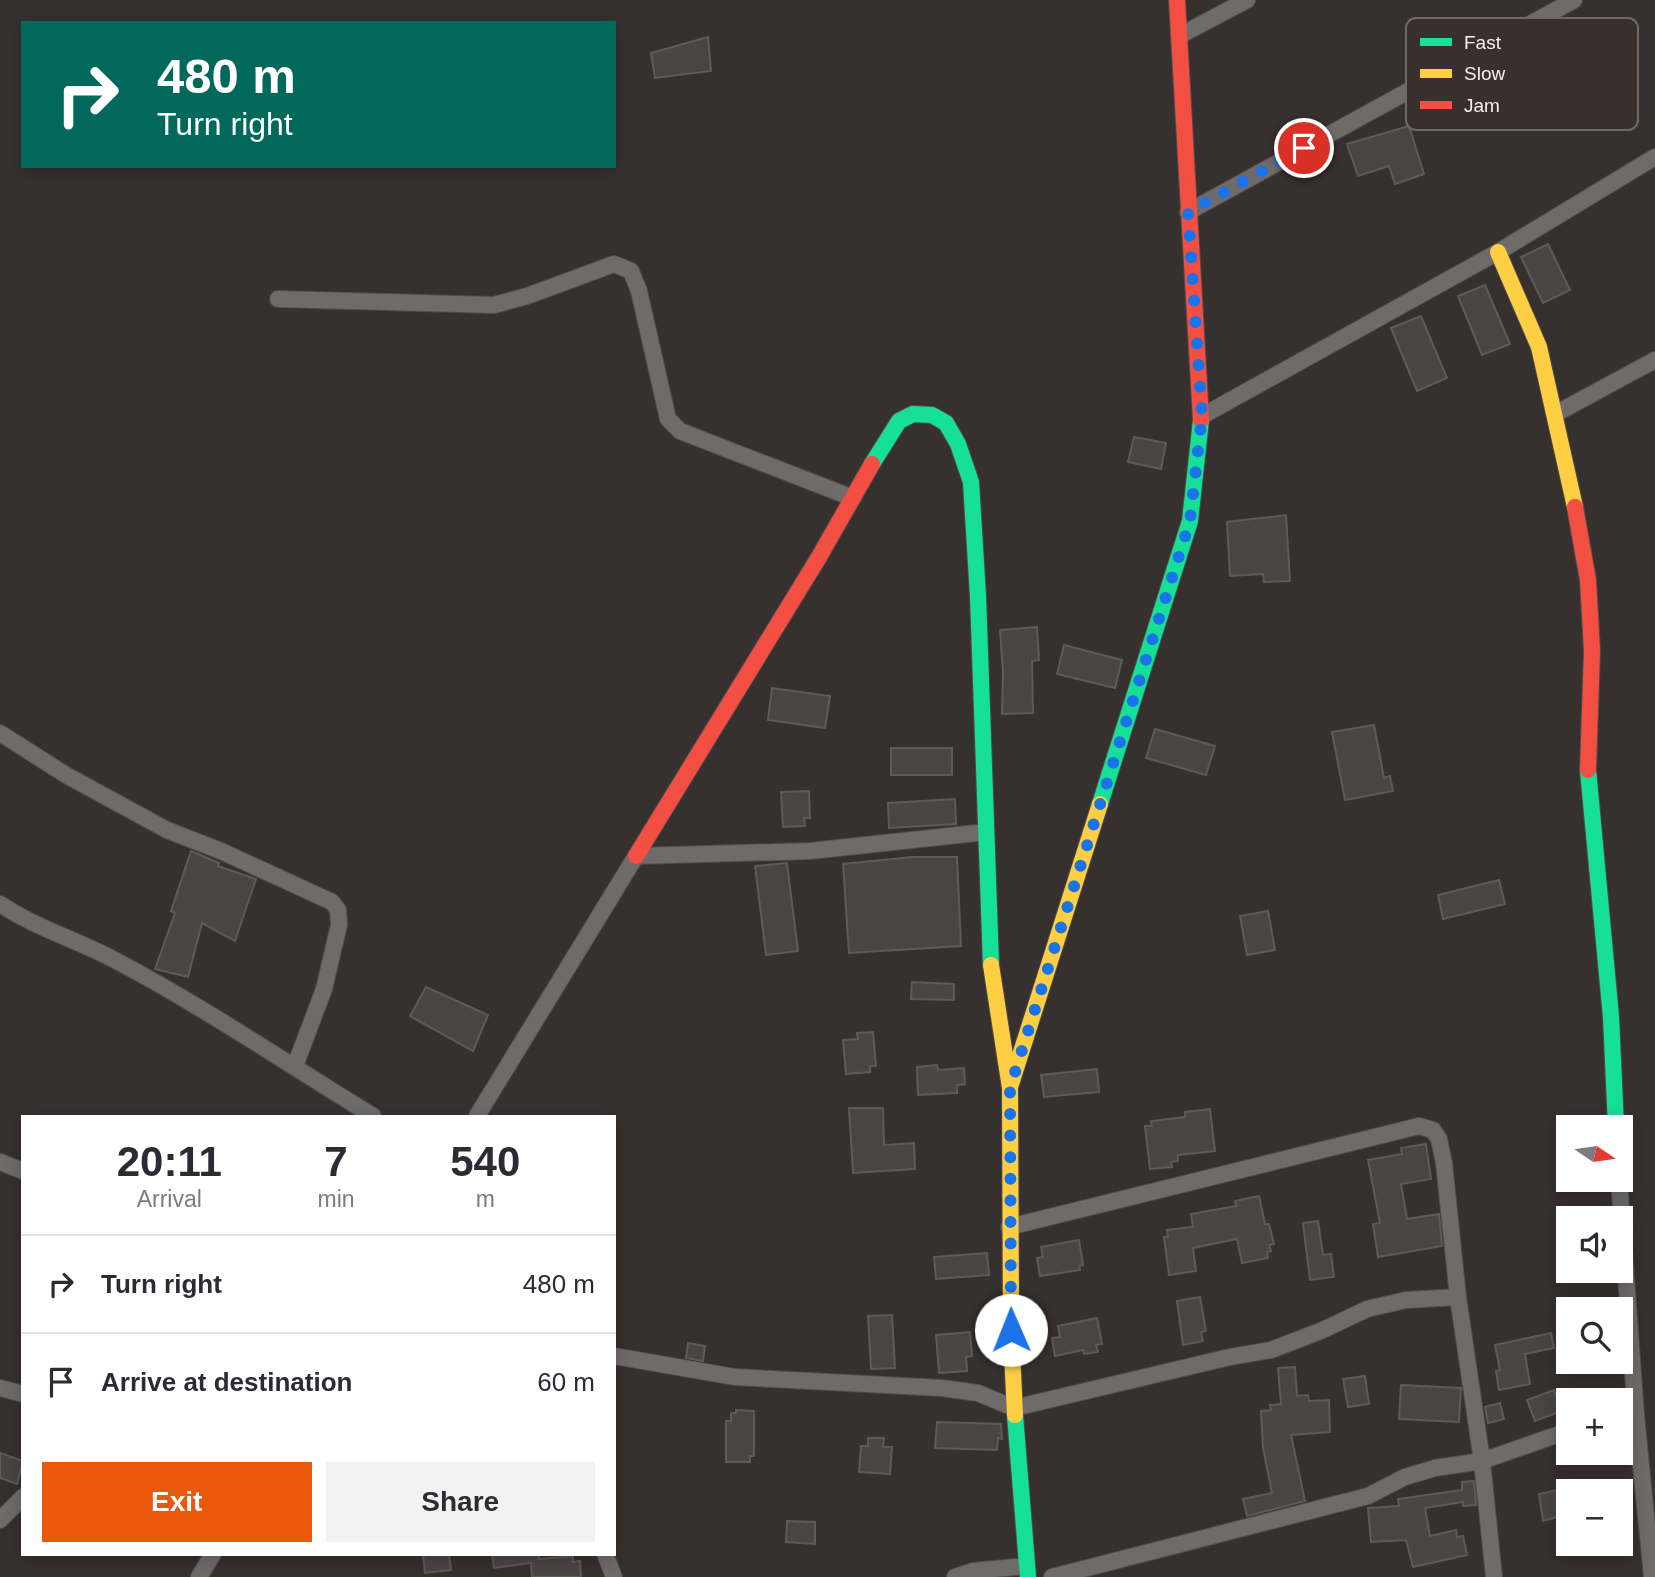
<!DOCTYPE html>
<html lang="en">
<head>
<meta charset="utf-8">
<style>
  :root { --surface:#fff; --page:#f2f2f3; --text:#2b2b33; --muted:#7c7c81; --line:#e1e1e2; --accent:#ea580c }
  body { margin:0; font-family:Arial,sans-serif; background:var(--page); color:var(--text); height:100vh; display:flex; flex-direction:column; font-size:26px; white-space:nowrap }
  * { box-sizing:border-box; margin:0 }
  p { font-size:23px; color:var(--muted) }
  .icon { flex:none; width:38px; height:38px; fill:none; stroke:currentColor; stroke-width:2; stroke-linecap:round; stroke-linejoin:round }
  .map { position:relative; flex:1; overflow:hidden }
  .details { position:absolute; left:21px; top:1115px; width:595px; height:441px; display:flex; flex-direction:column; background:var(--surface); border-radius:0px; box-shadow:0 4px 18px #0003 }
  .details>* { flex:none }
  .top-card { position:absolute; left:21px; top:21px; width:595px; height:147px; border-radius:0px; box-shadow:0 4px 18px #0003; background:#00695c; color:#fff; overflow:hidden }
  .needle { width:46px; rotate:103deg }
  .buttons { position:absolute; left:1556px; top:1115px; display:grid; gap:14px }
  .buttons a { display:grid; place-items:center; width:77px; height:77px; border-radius:0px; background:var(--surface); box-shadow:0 4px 18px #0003; font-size:35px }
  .pin { position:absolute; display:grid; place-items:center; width:60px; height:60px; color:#fff; margin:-30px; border:4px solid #fff; border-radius:50%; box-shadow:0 2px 7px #0007 }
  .me { position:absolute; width:77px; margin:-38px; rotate:359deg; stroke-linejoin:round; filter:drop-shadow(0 0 5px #0008) }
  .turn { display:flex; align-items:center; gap:24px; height:147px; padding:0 21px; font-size:32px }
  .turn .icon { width:91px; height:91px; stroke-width:2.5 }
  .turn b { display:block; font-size:49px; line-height:60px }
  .eta { display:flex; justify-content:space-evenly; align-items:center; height:119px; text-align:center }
  .eta b { font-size:42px; font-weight:800; line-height:49px }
  .action { display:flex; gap:14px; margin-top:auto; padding:14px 21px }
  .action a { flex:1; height:80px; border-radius:0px; background:var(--accent); color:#fff; font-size:28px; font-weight:800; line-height:80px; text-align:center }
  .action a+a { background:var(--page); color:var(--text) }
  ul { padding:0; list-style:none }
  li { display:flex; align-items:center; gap:21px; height:98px; padding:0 21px; border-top:2px solid var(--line) }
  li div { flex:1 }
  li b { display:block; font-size:26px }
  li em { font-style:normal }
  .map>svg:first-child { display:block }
</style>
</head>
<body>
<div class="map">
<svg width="1655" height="1577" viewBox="0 0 1655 1577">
  <rect width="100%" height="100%" fill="#36302e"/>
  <path fill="#4a4544" stroke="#5f5a58" stroke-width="2" d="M708,37L711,71L655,78L651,53Z
    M1409,126L1424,174L1395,184L1389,166L1358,176L1347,144Z
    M1548,244L1570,290L1543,303L1521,257Z
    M1485,285L1510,344L1482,355L1458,296Z
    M1421,316L1447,378L1417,391L1391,328Z
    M1134,437L1166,443L1161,469L1128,462Z
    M1286,515L1290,581L1264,582L1263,574L1230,576L1227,522Z
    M1037,627L1039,660L1032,661L1033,713L1002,714L1003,672L1000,630Z
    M1064,645L1122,660L1115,688L1057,674Z
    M772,688L830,696L825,728L768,720Z
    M1374,725L1384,778L1390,776L1393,791L1345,800L1332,732Z
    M1155,729L1215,746L1206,775L1146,758Z
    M891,748H952V775H891Z
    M809,791L810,818H804L805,826L783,827L781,792Z
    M955,799L956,824L889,828L888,803Z
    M191,851L219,863L218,866L256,879L235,941L202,923L188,977L155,969L175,913L171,911Z
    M913,857H957L961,946L849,953L843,864Z
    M787,863L798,951L766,955L755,866Z
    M1499,880L1505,904L1443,919L1438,895Z
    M1268,911L1275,950L1247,955L1240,916Z
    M912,982L954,984V1000L911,999Z
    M426,987L488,1015L473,1051L410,1016Z
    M873,1032L876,1066H870V1072L846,1074L843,1040L858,1039L857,1033Z
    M937,1065L938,1070L964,1068L965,1084L957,1085V1093L918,1095L917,1067Z
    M1097,1069L1099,1092L1044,1097L1041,1075Z
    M849,1108H883L884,1145L914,1143L915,1169L853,1173Z
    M1210,1109L1215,1151L1178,1155V1161L1171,1162L1172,1167L1150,1169L1145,1126H1152L1151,1121L1185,1117V1112Z
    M1426,1144L1431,1179L1401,1184L1407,1219L1439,1214L1442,1246L1378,1257L1373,1224L1380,1223L1368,1160L1402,1154L1401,1148Z
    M1259,1196L1265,1224H1269L1274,1244L1269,1245L1271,1251L1267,1252L1268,1258L1242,1263L1237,1239L1193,1248L1196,1271L1169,1275L1164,1237H1168L1167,1230L1193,1227L1191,1214L1236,1206L1235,1201Z
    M1318,1221L1323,1255L1331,1254L1334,1277L1310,1280L1303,1223Z
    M1079,1240L1083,1265L1079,1266L1080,1270L1040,1276L1037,1258L1043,1257L1041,1247Z
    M987,1253L989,1275L936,1279L934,1257Z
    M1200,1297L1206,1331L1201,1332L1203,1341L1183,1345L1177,1301Z
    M892,1315L895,1368L871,1369L868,1316Z
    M1097,1318L1102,1344L1096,1345L1098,1352L1084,1354L1083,1350L1055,1356L1052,1338L1060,1337L1058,1326Z
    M970,1332L972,1356L966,1357L967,1371L939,1373L936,1335Z
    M1551,1333L1554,1348L1525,1354L1530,1384L1499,1390L1496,1371L1500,1370L1495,1345Z
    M688,1343L705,1346L703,1361L686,1358Z
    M1295,1367L1297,1396L1308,1395L1309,1401L1329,1400L1330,1432L1291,1435L1305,1501L1247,1516L1243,1499L1272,1493L1263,1448L1261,1411L1271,1410L1270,1405L1281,1404L1278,1368Z
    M1365,1376L1369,1404L1348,1407L1343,1379Z
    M1401,1385L1461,1388L1459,1422L1399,1419Z
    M1554,1390L1562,1411L1535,1421L1527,1400Z
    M1500,1403L1504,1419L1488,1423L1485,1407Z
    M736,1410L754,1411V1456H750V1462H726V1421H731V1413H736Z
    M937,1422L1001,1424L1002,1439L998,1438L997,1450L935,1448Z
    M868,1438H884L883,1447H892L890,1474L859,1472L861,1446H868Z
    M0,1453L23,1461L17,1484L0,1478Z
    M1474,1481L1476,1505L1463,1506V1502L1425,1508L1430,1536L1456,1530L1457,1537L1463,1536L1467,1555L1413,1567L1406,1540L1371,1542L1368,1508L1399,1506L1398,1499L1462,1490V1482Z
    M1566,1488L1568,1514L1543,1521L1539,1494Z
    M787,1521L815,1522V1544L786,1542Z
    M423,1554H449L451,1570L425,1573Z
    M492,1554H539V1559L573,1556V1562L580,1561L581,1577H532L531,1563L494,1568Z"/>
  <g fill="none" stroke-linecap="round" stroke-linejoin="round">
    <g stroke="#514c4a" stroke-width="18">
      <path id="street" d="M1179,36L1247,0
        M1188,212L1574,0
        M278,299L494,305L527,296L614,264L631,271L639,291L668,419L680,431L853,498
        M1555,414L1655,360
        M1202,416L1498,252L1655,157
        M0,733L66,775L167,830L221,851L332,902L338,910L339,925L324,989L295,1066
        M0,904C34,927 74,939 111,958C201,1005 286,1063 373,1116
        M477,1116L636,856L810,851L986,832
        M0,1162L23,1171
        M1619,1180L1636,1415L1652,1577
        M1009,1227L1419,1126L1433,1130L1439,1139L1444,1163L1458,1297L1482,1461L1494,1577
        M614,1356L735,1377L942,1388L978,1393L1014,1408L1230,1357L1271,1350L1323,1330L1367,1309L1406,1300L1458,1297
        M0,1388L23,1394
        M0,1520L23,1497
        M605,1554L614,1577
        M199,1577L213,1554
        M955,1577L973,1571L1027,1566
        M1052,1577L1368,1496L1405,1477L1435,1468L1482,1461L1568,1431"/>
    </g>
    <g stroke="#514c4a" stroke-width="18">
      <path id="fast" d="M872,464L899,421L913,414L932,415L946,423L958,444L971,482L978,596L991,965
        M1588,770L1611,1017L1616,1127
        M1100,804L1190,521L1201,420
        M1015,1415L1028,1577"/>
    </g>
    <g stroke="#514c4a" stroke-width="18">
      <path id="slow" d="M1498,252L1539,347L1575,507
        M991,965L1010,1088L1011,1330L1015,1415
        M1011,1084L1100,804"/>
    </g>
    <g stroke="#514c4a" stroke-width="18">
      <path id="jam" d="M1177,0L1201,420
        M1575,507L1588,580L1592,651L1588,770
        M636,856L819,557L872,464"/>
    </g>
    <use href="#street" stroke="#6f6b6a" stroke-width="16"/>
    <use href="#fast" stroke="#16e098" stroke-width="16"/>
    <use href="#slow" stroke="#ffcf43" stroke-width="16"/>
    <use href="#jam" stroke="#f24e42" stroke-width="16"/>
  </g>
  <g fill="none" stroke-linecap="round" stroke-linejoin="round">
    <path stroke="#1a73e8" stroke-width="12" stroke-dasharray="0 21.6" d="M1011,1330L1010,1088L1190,521L1202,416L1188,212L1304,148"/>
  </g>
  <rect x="1406" y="18" width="232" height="112" rx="10" fill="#392f2b" stroke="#726965" stroke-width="2"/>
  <rect x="1420" y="38" width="32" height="8" fill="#16e098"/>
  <rect x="1420" y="69" width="32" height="9" fill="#ffcf43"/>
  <rect x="1420" y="101" width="32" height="8" fill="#f24e42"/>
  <g font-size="19" fill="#f6efed">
    <text x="1464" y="49">Fast</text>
    <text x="1464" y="80">Slow</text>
    <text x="1464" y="112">Jam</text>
  </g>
</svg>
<div class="buttons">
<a><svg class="needle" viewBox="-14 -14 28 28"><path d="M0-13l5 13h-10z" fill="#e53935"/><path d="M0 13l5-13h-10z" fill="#7c7c81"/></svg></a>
<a><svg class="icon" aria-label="sound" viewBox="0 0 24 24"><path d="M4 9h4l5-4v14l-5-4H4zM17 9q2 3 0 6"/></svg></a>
<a><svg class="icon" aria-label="search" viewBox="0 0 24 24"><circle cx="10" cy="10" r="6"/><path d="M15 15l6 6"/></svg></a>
<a>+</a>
<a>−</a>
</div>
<div class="pin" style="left:1304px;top:148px;background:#d93025"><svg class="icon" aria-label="arrive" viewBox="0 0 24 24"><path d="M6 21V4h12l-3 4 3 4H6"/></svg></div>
<svg class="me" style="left:1011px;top:1330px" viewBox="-20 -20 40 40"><circle r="19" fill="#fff"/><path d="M0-13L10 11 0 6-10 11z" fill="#1a73e8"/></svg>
<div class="top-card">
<div class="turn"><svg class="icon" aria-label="right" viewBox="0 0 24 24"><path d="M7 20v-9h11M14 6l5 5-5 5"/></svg><div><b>480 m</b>Turn right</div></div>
</div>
<section class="details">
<div class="eta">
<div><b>20:11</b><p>Arrival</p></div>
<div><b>7</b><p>min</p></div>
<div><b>540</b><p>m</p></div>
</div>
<ul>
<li><svg class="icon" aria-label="right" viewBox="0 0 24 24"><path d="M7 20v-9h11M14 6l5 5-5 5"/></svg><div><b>Turn right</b></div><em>480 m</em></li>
<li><svg class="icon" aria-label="arrive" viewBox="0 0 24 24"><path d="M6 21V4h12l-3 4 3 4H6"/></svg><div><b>Arrive at destination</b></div><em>60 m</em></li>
</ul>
<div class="action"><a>Exit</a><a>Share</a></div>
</section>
</div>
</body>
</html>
